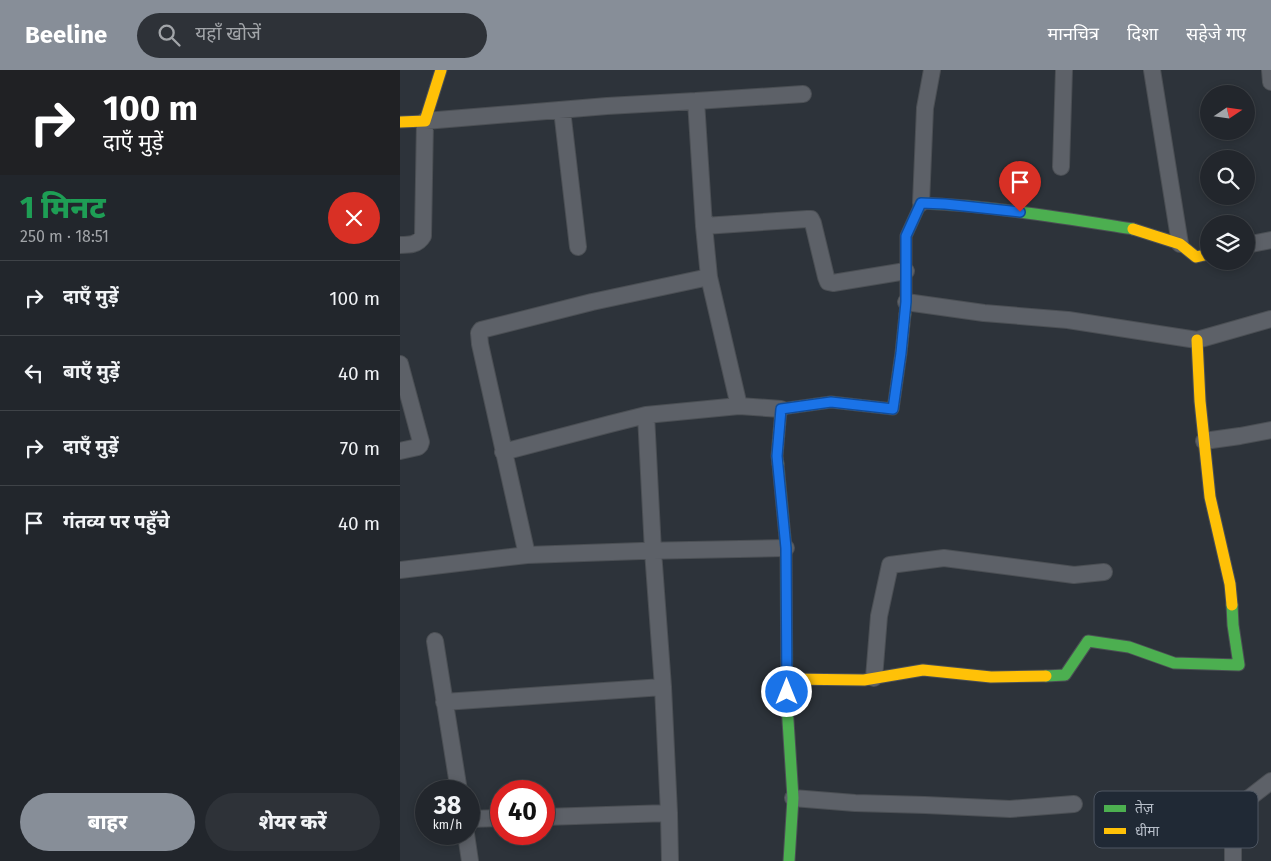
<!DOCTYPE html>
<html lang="hi">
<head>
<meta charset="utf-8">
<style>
  :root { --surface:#22262c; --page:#2e3238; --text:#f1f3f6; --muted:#a2a5a9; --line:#3f4348; --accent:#878e98 }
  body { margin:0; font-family:"Fira Sans","Noto Sans Devanagari",sans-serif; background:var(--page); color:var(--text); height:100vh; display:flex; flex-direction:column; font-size:19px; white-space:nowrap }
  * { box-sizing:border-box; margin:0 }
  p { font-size:16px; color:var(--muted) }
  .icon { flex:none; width:28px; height:28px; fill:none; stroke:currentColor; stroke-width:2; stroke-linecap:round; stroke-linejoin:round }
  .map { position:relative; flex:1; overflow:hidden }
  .drawer { display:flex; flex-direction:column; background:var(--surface); width:400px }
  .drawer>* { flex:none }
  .guide { background:#202124; color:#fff; overflow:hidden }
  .needle { width:32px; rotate:77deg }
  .tools { position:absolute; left:800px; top:15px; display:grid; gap:10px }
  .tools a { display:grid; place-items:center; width:55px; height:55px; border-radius:50%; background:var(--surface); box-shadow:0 2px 8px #0003,0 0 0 1px var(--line); font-size:25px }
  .speed { position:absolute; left:15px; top:710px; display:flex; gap:10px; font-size:25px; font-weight:700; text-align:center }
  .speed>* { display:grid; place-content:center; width:65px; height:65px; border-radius:50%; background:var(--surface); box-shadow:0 2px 8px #0003,0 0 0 1px var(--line); line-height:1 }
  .speed small { font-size:12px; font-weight:400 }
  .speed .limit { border:8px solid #d22; background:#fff; color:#111 }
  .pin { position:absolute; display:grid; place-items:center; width:42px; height:42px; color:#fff; margin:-51px -21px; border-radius:50% 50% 50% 0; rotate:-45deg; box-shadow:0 0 5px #0007 }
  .pin .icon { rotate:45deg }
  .me { position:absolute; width:55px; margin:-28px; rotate:0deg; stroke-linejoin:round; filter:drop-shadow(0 0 4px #0008) }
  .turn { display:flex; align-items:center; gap:18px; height:105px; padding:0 20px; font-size:22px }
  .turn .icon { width:65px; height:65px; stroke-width:2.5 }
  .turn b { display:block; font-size:35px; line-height:42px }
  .round { display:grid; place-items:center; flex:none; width:52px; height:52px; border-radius:26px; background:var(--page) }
  .headline { display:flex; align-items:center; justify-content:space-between; height:85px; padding:0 20px }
  h1 { font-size:30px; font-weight:800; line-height:38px; color:#1e9e55 }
  .cta { display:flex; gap:10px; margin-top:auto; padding:10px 20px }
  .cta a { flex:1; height:58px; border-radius:30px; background:var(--accent); color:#fff; font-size:20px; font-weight:800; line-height:58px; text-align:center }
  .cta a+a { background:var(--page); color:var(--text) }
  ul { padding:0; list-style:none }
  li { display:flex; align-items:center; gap:15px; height:75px; padding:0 20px; border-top:1px solid var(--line) }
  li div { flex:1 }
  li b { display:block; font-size:19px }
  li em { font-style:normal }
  header { display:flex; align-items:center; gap:30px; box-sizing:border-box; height:70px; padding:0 25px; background:var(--accent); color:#fff }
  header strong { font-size:24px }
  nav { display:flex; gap:28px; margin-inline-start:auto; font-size:18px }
  .search { width:350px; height:45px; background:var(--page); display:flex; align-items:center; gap:12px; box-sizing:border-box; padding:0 18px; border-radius:28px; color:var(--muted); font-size:19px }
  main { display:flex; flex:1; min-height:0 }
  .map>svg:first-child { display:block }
</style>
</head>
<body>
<header>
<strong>Beeline</strong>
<div class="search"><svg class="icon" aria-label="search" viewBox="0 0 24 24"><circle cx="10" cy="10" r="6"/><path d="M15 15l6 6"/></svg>यहाँ खोजें</div>
<nav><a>मानचित्र</a><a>दिशा</a><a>सहेजे गए</a></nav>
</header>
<main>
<section class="drawer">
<div class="guide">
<div class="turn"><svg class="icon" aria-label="right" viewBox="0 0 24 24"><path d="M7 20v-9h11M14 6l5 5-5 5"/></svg><div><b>100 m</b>दाएँ मुड़ें</div></div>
</div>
<div class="headline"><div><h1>1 मिनट</h1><p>250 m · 18:51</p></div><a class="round" style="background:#d93025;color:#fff"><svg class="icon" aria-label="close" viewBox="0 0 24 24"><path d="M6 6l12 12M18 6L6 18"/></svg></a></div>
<ul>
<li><svg class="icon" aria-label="right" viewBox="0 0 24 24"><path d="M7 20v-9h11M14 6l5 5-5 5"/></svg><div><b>दाएँ मुड़ें</b></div><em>100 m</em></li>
<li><svg class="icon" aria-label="left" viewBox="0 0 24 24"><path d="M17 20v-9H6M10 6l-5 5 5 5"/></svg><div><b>बाएँ मुड़ें</b></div><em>40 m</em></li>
<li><svg class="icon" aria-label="right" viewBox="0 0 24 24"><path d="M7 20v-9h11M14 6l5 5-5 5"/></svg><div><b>दाएँ मुड़ें</b></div><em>70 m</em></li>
<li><svg class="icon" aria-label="arrive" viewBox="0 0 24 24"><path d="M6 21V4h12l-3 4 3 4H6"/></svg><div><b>गंतव्य पर पहुँचे</b></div><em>40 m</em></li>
</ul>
<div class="cta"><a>बाहर</a><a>शेयर करें</a></div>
</section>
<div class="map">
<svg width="871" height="791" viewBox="0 0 871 791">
  <rect width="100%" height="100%" fill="#2d333a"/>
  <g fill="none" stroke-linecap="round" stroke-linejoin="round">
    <g stroke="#4b4f54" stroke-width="18">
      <path id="street" d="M752,0L780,174
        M870,0L871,12
        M296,31L403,24
        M162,40L178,177
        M661,97L664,0
        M521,133L525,38L532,0
        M304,156L407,149H411L413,153L426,207L428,212L433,213L506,201
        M0,175C9,175 18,175 23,166L25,51L207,36L296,31L304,156L309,207L339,336
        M846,175L871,170
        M506,232L584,243L668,250L797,270L871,249
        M0,294L21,372L20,375L18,377L0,381
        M246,345L253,481L263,617L269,743L270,791
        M804,371L840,366L871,360
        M103,382L210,354L246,345L339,336L381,339
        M127,485L241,481L386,478
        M0,500L127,485L80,274L79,263L81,260L192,232L309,207
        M35,571L59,721
        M474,608L479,546L490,495L544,488L674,505L704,502
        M44,632L263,617
        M393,728L455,733L525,735L610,739L674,734
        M144,747L269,743
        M69,749L101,748
        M66,764L70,791
        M833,791V750L844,732L871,711"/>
    </g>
    <g stroke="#4b4f54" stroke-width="13">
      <path id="fast" d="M505,244L506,232V166L521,133C592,136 663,148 733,159
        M378,394L386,478L387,635L393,728L389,791
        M646,606L665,605L688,571L729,577L774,593L839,595L833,555L832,535"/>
    </g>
    <g stroke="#4b4f54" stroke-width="13">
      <path id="slow" d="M0,52L25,51L41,0
        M733,159L780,174L796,187L809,184
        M797,270L800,331L810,427L830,514L832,535
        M378,394L377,386L381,339L431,332L493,339L501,283L505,244
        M387,609L464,610L523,600L591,607L646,606"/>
    </g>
    <use href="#street" stroke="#5d6168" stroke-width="16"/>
    <use href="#fast" stroke="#4caf50" stroke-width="11"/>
    <use href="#slow" stroke="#ffc107" stroke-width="11"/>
  </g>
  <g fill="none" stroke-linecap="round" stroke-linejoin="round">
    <g stroke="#114b97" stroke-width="12">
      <path id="route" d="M387,622L386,478L377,386L381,339L431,332L493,339L501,283L506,232V166L521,133L545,134L620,142"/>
    </g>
    <use href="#route" stroke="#1a73e8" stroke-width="9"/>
  </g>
  <rect x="694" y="721" width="164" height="57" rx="8" fill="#202935" stroke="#4e5662" stroke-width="1"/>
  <rect x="704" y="735" width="22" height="7" fill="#4caf50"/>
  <rect x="704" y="758" width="22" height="6" fill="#ffc107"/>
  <g font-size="14" fill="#b8bfca">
    <text x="735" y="743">तेज़</text>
    <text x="735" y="766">धीमा</text>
  </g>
</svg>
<div class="tools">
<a><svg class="needle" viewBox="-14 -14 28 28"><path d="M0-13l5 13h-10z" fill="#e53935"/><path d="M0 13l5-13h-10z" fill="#a2a5a9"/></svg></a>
<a><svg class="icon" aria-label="search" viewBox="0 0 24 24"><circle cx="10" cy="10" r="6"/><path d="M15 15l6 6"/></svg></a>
<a><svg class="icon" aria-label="layers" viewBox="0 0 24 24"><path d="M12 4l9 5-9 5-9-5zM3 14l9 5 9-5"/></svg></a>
</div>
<div class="speed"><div>38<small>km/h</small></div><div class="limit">40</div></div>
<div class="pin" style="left:620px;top:142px;background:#d93025"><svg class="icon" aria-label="arrive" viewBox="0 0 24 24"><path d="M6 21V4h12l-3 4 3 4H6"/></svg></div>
<svg class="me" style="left:387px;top:622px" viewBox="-20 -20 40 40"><circle r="17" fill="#1a73e8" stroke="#fff" stroke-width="3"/><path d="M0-11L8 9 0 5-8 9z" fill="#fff"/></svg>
</div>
</main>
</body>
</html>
